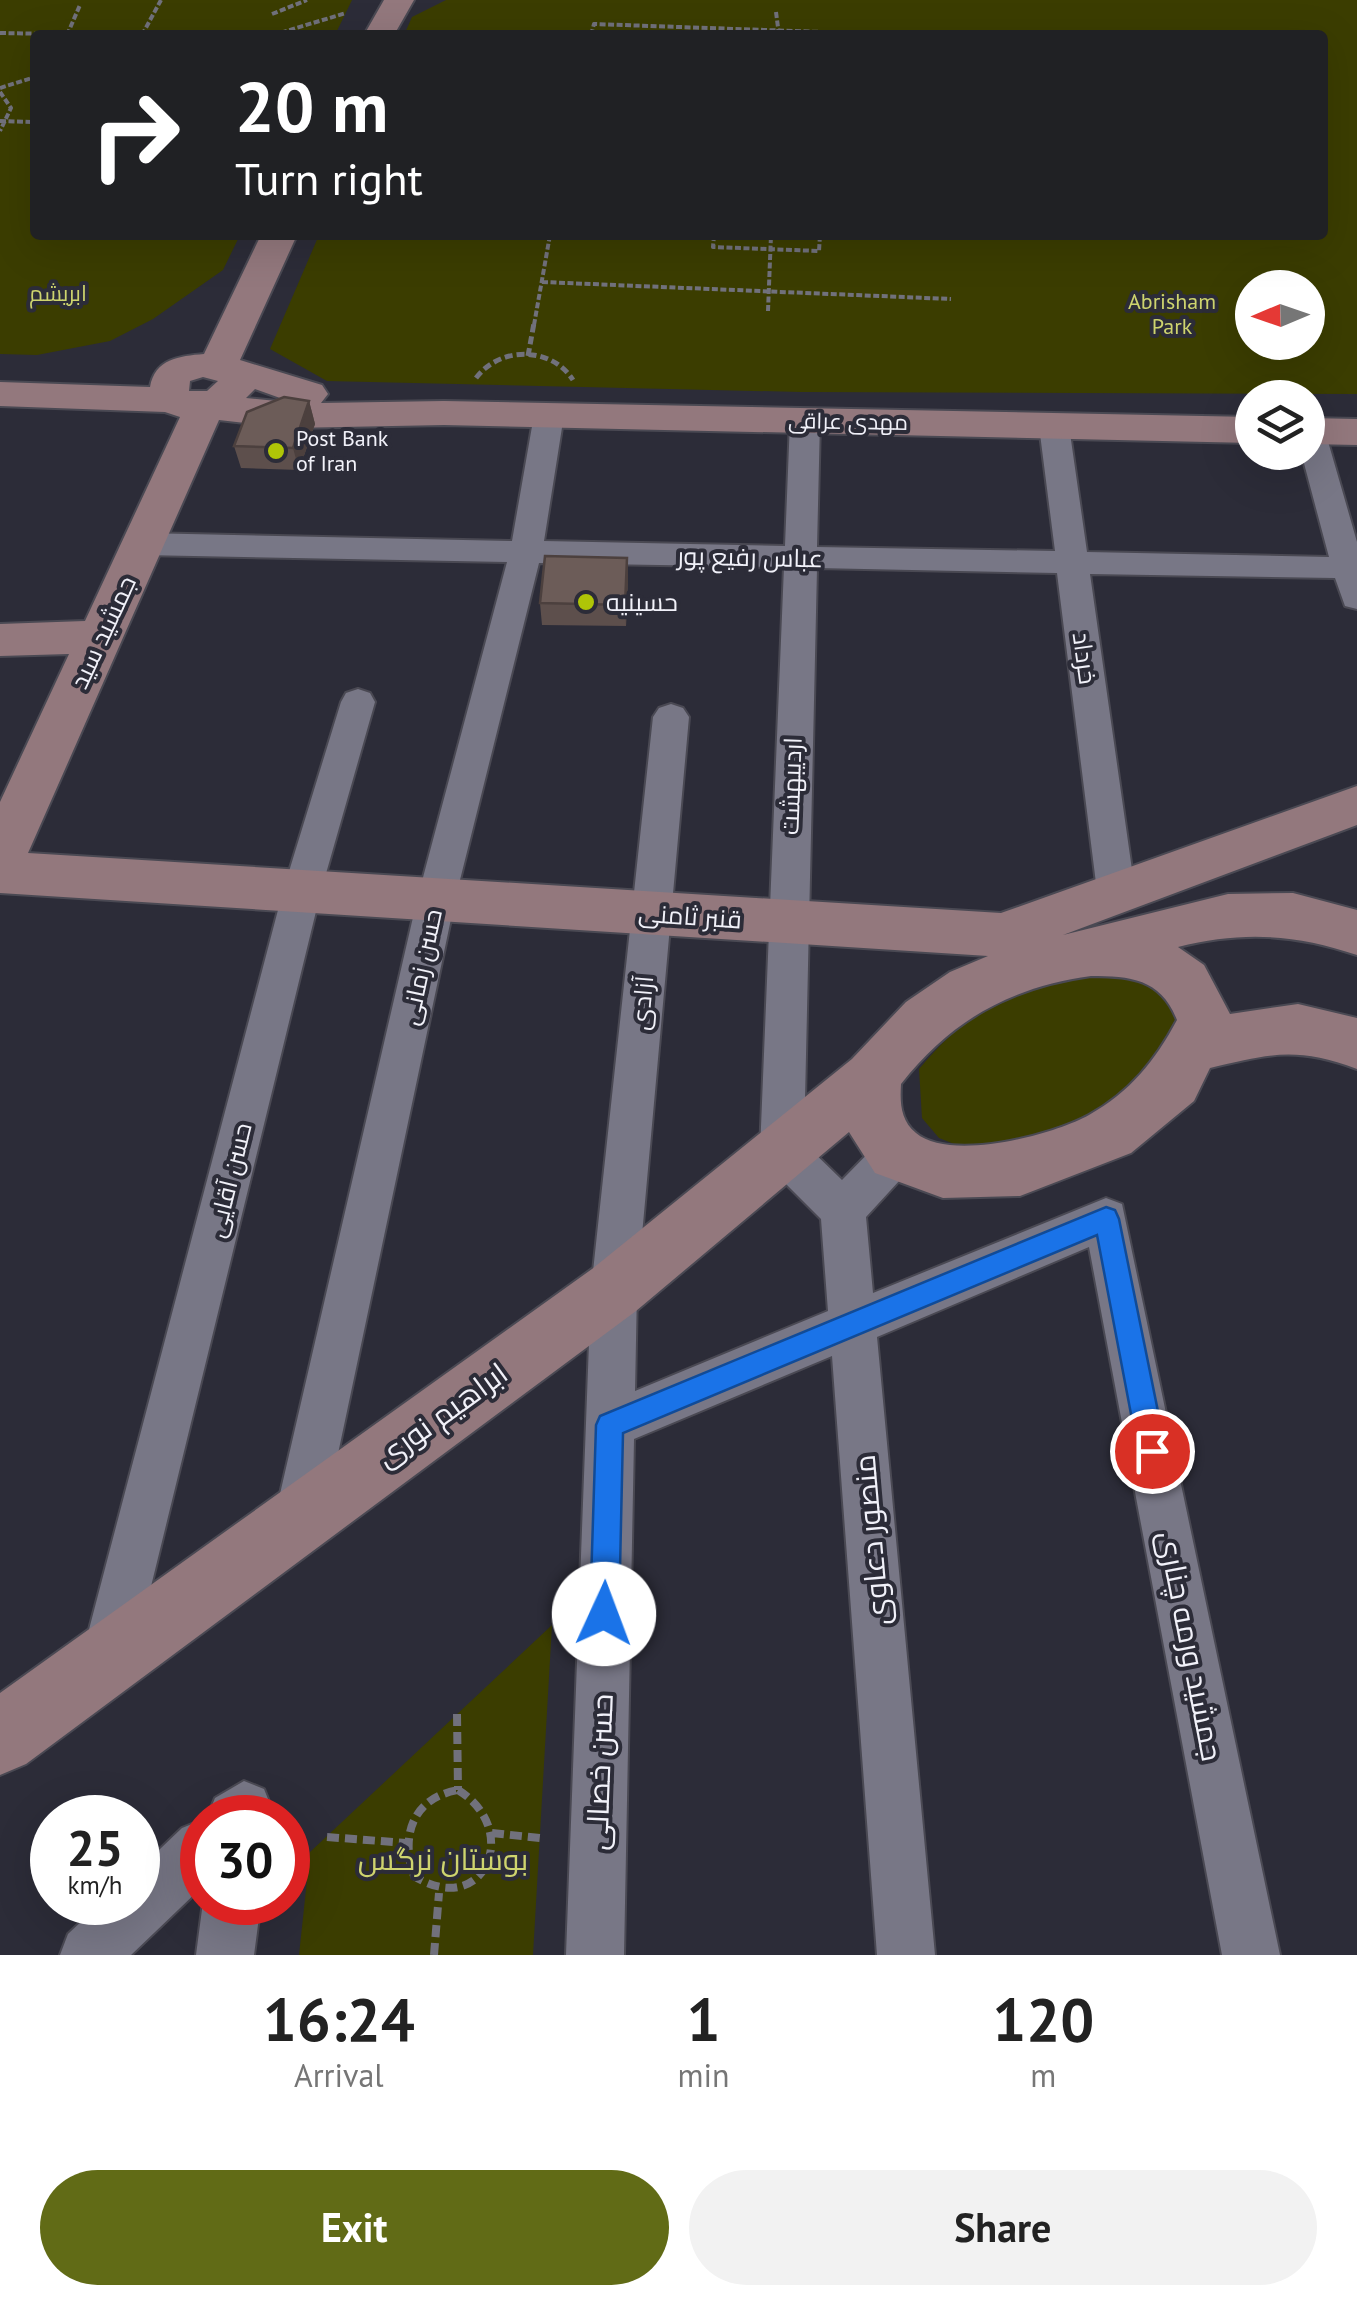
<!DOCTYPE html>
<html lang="en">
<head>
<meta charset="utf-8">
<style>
  :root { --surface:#fff; --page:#f2f2f2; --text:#222; --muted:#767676; --accent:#616b16 }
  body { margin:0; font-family:"PT Sans",Cairo,sans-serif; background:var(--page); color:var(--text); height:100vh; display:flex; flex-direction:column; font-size:38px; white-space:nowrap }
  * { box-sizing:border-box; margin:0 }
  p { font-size:32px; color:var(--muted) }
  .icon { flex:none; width:55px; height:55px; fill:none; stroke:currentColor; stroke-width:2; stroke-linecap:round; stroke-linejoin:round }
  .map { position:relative; height:1955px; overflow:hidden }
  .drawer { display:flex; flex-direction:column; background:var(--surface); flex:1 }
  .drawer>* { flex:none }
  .guide { position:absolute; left:30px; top:30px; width:1298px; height:210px; border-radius:10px; box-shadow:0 10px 40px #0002; background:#202124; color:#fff; overflow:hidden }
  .needle { width:65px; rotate:268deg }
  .buttons { position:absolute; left:1235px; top:270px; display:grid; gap:20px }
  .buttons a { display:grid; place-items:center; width:90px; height:90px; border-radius:50%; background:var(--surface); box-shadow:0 10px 40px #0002; font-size:50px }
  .speed { position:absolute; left:30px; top:1795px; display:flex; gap:20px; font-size:50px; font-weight:700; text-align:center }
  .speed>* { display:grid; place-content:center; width:130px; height:130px; border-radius:50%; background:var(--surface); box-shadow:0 10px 40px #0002; line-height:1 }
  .speed small { font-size:25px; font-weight:400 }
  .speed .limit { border:15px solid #d22; background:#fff; color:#111 }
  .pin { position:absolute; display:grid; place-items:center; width:85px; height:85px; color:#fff; margin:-42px; border:5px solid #fff; border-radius:50%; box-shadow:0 2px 10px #0007 }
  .me { position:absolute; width:110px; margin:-55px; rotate:2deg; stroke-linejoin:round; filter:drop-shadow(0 0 8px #0008) }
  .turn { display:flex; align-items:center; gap:35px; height:210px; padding:0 40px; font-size:45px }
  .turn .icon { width:130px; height:130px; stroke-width:2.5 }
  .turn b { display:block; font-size:70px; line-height:85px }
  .eta { display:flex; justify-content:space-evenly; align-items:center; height:170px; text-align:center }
  .eta b { font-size:60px; font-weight:600; line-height:70px }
  .cta { display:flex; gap:20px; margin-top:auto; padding:20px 40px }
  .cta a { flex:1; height:115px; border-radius:60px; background:var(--accent); color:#fff; font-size:40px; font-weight:600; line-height:115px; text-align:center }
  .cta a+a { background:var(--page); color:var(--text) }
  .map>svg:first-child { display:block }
</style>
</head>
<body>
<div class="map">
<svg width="1357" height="1955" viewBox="0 0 1357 1955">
  <rect width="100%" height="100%" fill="#2c2c38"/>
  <path fill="#3b3d00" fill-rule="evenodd" d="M0,0H352L335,35H35V235H240L223,270L153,319L110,341L37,355L0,354Z
    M446,0H1357V394L801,392L327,381L270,349L319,235H1322V35H404L412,17ZM1252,288H1308V342H1252Z
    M1094,970L1156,984L1181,1021L1148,1077L1074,1129L972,1151L939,1138L922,1118L919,1069C975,1002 1014,994 1094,970Z
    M552,1625L533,1955H299L310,1852Z"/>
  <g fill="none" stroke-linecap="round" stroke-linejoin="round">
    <g stroke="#4a4953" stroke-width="4">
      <path id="street" d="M549,406L564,415L544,541L785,546L790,421L805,412L820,421L817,547L1055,551L1039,426L1054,417L1069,426L1087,552L1329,557L1301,452H1308V422L1321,424L1325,431L1357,542V609L1345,606L1335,578L1090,574L1135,891L1130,902L1116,906L1102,902L1097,891L1057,573L817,568L804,1143L842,1180L881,1140L896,1134L911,1140L918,1154L911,1168L866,1217L873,1293L1106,1198L1122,1204L1280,1955H1222L1089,1247L877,1337L935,1955H877L832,1356L634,1439L624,1955H566L591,1290L653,717L659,708L671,704L683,708L689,717L637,1290L635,1391L828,1311L821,1219L767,1165L760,1151L784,567L539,563L455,900L324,1520L317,1538L299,1545L281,1538L274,1520L417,900L507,562L143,555L132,552L127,544L132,536L143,533L512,541L534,415Z
        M358,689L370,693L375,702L321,891L133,1660L126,1679L107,1686L88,1679L81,1660L283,891L341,702L346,693Z
        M244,1781L264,1789L272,1809L268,1818H207L215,1798Z
        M202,1820V1887L131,1955H60L68,1934L102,1902H138V1870L182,1828Z
        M203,1902H261L254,1955H196Z"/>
    </g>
    <g stroke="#4a4953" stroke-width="4">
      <path id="secondary" d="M384,0H414L394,35H364Z
        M261,235H297L240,360L322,385L328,394L321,403L444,401L1252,417V443L444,425L290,428L219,420L28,853L1001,913L1357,786V825L1063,935L1228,894L1293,893L1357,910V955C1295,934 1242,931 1178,947L1204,965L1230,1014L1298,1004L1357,1018V1069C1297,1047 1272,1053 1210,1068L1194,1101L1131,1153L1020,1196L943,1198L875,1173L849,1132L636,1311L26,1764L0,1775V1693L592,1269L852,1059L906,1002L950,972L988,956L0,893V802L69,654L0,656V624L85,621L180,417L165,412L0,406V382L150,387C155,359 179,356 204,354ZM203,377L218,381L207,391H189L190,381ZM255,389L294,403H297L246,398ZM1091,976C1131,976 1161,979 1177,1020C1155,1061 1130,1092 1089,1115C1053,1135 950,1162 916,1133C900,1120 900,1102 901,1084C951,1020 1011,987 1091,976Z
        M1308,418L1357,419V445L1308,444Z"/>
    </g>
    <path stroke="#71717c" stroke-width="4" stroke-dasharray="6 2.5" stroke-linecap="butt" d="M776,12L779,35
      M272,14L307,0
      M0,33L101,35
      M67,35L80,5
      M142,35L161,0
      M273,35L346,13
      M591,35L594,24L879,34
      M0,88L35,77
      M0,92L11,108L0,131
      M0,121L35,122
      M714,235L713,247L819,251L820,235
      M785,235H793
      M542,282L951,299
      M768,311L771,235
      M534,325L550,235"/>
    <path stroke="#71717c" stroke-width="5" stroke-dasharray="8 4" stroke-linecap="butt" d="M528,356L534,323
      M476,378C500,346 551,346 573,380"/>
    <path stroke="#71717c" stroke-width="8" stroke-dasharray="12 6" stroke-linecap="butt" d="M457,1714L458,1790
      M458,1790C523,1830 484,1920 414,1876C400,1835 413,1798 458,1790Z
      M492,1833L540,1838
      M327,1837L406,1843
      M434,1955L439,1893"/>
    <use href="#street" fill="#787786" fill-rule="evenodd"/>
    <use href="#secondary" fill="#93787d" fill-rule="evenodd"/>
  </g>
  <path fill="#5d4f4c" d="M309,401L315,424L299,470L241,468L234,446Z
    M627,558L628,579L626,626L542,625L540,603Z"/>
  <path fill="#4c403e" d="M309,401L315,424L299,470L293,448Z
    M627,558L628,579L626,626L625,605Z"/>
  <path fill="#6c5c58" stroke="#4c403e" stroke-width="2.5" d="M284,397L309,401L293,448L234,446L247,412Z
    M545,556L627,558L625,605L540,603Z"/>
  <path fill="#1a73e8" stroke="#114b97" stroke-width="2.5" d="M1106,1207L1115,1210L1119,1219L1166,1451L1162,1461L1152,1465L1142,1461L1138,1451L1097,1235L623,1433L619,1614L615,1625L604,1629L594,1625L590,1614L596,1425L600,1416Z"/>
  <g fill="#afc507" stroke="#2c2c38" stroke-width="4">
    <circle cx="276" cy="451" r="10"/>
    <circle cx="586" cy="602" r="10"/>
  </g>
  <g text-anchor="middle" stroke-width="8" stroke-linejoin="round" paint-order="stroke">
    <g font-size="22" fill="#ced46e" stroke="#2c2c38">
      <text x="58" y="301">ابریشم</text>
      <text x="1172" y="309">Abrisham<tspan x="1172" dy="25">Park</tspan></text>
    </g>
    <g font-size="22" fill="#f1f1f9" stroke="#2c2c38">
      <text transform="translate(848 421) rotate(1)" y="8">مهدی عراقی</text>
    </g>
    <g font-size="22" fill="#f1f1f9" stroke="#2c2c38" text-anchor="start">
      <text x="296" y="446">Post Bank<tspan x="296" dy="25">of Iran</tspan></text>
    </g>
    <g font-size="25" fill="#f1f1f9" stroke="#2c2c38">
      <text transform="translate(750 557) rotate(1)" y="9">عباس رفیع پور</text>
      <text transform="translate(103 632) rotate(-65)" y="9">جمشید سید</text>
      <text transform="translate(1085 658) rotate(82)" y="9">خرداد</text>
      <text transform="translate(791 786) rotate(-88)" y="9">اردیبهشت</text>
      <text transform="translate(690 916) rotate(4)" y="9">قنبر ثامنی</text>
      <text transform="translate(421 967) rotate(-78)" y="9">حسن زمانی</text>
      <text transform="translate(642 1003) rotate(-85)" y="9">آزادی</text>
      <text transform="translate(229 1180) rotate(-76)" y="9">حسن آقایی</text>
    </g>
    <g font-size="25" fill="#f1f1f9" stroke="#2c2c38" text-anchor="start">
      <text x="606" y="611">حسینیه</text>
    </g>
    <g font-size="30" fill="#f1f1f9" stroke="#2c2c38">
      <text transform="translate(442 1415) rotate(-36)" y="10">ابراهیم نوری</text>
      <text transform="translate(872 1540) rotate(-95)" y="10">منصور دعاوی</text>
      <text transform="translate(1190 1646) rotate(79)" y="10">جمشید ورمه چناری</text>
      <text transform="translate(600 1772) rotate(-88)" y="10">حسن خصالی</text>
    </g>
    <g font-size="30" fill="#ced46e" stroke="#2c2c38">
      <text x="443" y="1870">بوستان نرگس</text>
    </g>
  </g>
</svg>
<div class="buttons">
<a><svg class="needle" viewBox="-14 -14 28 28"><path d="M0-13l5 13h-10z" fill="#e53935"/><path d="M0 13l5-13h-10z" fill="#767676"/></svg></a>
<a><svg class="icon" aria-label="layers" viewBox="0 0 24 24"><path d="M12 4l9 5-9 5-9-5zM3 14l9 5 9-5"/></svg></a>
</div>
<div class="speed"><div>25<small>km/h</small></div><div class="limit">30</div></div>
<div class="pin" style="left:1152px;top:1451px;background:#d93025"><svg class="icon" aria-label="arrive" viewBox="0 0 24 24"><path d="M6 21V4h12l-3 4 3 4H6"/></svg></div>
<svg class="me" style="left:604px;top:1614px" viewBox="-20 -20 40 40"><circle r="19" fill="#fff"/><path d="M0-13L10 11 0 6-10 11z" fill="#1a73e8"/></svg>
<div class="guide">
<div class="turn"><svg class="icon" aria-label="right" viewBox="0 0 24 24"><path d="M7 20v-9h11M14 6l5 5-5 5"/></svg><div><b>20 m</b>Turn right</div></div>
</div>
</div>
<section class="drawer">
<div class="eta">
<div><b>16:24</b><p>Arrival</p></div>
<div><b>1</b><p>min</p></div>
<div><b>120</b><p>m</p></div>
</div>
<div class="cta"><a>Exit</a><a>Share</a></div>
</section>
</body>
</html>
